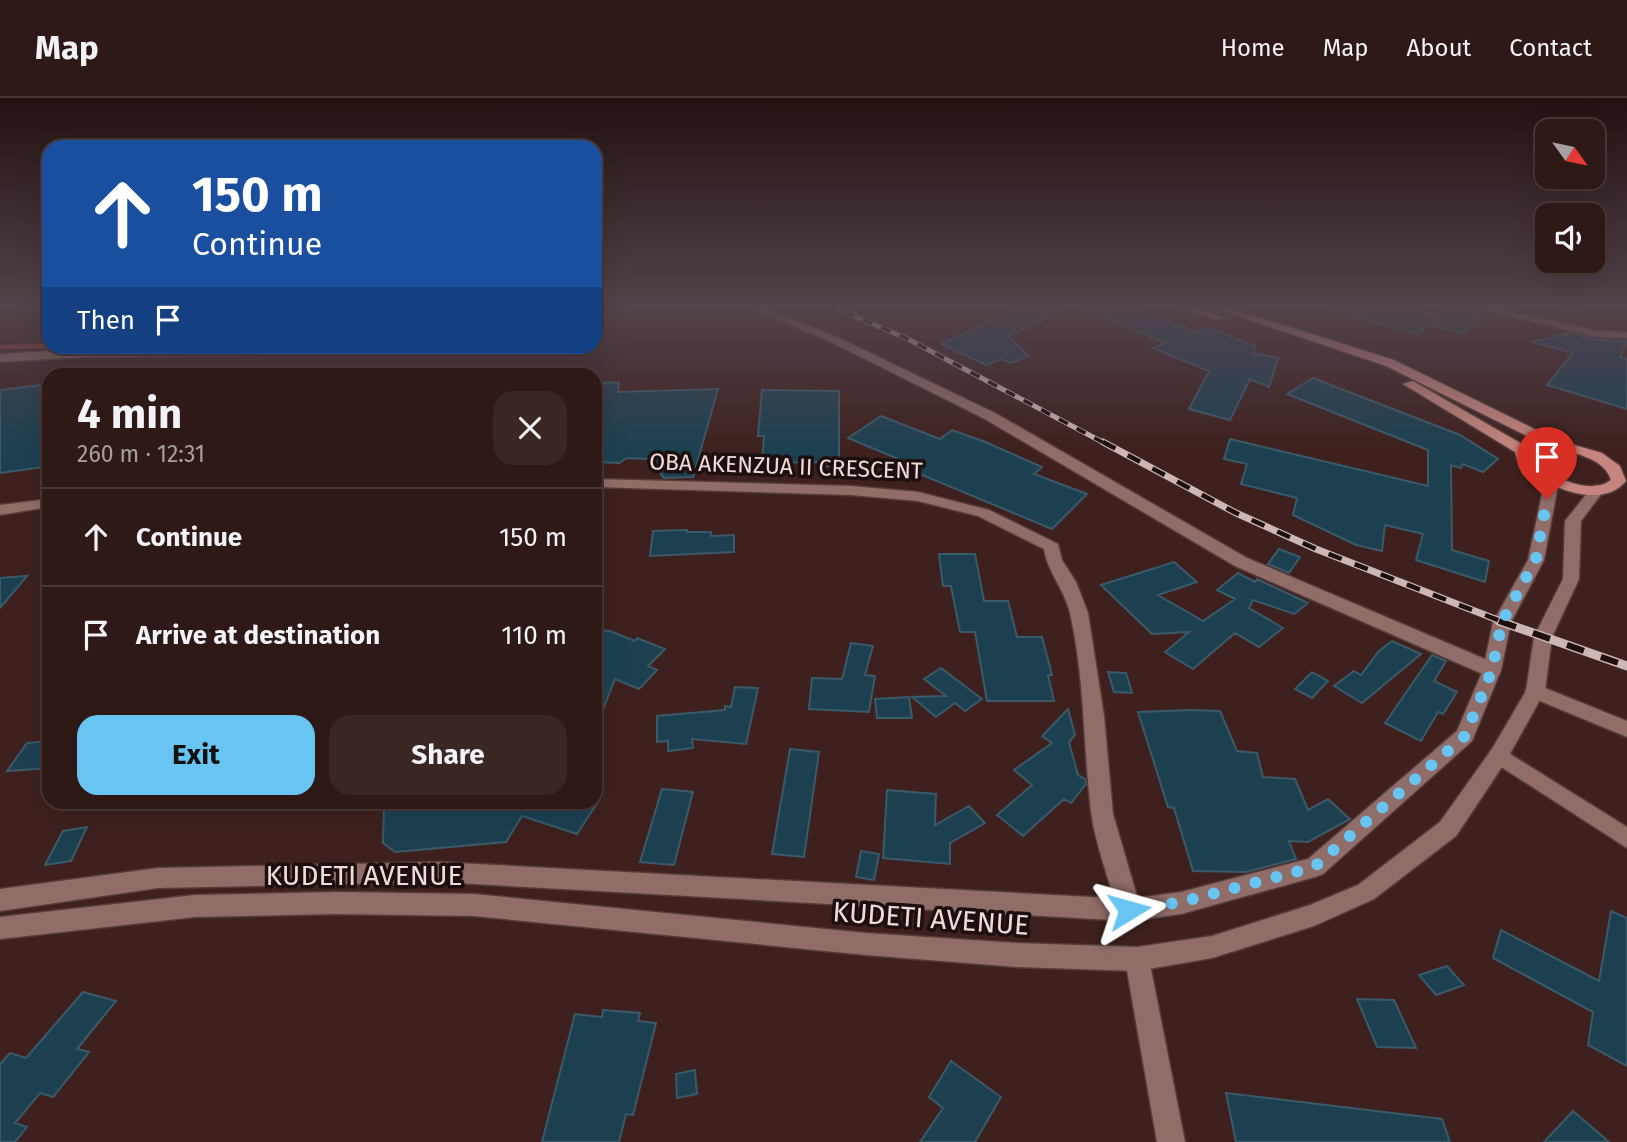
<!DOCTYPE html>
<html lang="en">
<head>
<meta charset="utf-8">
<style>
  :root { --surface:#2e1916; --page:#3a2623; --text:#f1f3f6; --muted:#a7a0a1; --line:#493835; --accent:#68c4f0 }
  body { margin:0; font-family:"Fira Sans",sans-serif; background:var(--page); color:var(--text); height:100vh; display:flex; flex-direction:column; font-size:26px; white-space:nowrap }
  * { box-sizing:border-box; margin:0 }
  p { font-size:23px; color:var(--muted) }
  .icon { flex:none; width:38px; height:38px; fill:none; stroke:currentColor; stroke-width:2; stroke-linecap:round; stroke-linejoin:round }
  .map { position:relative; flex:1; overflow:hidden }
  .panel { position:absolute; left:42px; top:270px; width:560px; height:441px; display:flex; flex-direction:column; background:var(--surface); border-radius:21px; box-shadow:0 7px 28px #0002,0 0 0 2px var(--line) }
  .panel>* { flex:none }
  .top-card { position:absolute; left:42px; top:42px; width:560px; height:214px; border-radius:21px; box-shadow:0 7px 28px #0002,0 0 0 2px var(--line); background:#1a4fa0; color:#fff; overflow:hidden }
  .needle { width:46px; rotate:123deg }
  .buttons { position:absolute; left:1535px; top:21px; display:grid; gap:14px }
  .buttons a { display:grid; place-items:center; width:70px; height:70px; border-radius:14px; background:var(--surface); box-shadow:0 7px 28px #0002,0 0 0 2px var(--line); font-size:35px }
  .pin { position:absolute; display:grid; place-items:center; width:60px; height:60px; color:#fff; margin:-72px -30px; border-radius:50% 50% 50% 0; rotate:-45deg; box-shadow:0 0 7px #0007 }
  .pin .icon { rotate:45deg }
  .me { position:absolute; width:77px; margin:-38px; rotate:82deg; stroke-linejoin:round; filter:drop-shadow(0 0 5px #0008) }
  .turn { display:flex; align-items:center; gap:24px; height:147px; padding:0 35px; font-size:32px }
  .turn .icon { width:91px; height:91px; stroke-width:2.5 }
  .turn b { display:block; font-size:49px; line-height:60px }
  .then { display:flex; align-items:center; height:66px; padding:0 35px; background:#0003; gap:14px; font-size:26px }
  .round { display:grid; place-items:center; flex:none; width:74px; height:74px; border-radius:21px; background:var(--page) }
  .head { display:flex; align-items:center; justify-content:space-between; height:119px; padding:0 35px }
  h1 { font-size:42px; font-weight:700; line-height:52px }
  .primary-button { display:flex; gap:14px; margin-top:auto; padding:14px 35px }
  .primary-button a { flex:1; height:80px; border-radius:21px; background:var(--accent); color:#111; font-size:28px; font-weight:700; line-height:80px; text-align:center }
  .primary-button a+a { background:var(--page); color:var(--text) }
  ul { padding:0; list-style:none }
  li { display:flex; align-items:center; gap:21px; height:98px; padding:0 35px; border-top:2px solid var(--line) }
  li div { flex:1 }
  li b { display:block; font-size:26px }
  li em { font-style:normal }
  header { display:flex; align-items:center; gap:42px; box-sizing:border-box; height:98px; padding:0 35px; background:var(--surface); border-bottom:2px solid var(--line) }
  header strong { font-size:33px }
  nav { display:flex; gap:38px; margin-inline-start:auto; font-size:24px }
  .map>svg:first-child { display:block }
</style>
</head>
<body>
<header>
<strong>Map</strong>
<nav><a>Home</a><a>Map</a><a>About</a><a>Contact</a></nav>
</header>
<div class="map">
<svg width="1627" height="1044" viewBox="0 0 1627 1044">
  <rect width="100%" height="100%" fill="#3e211e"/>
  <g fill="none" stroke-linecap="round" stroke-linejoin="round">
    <path stroke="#983c37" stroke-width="4.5" d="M0,249L49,248"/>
  </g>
  <path fill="#1d4051" stroke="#3a5a6a" stroke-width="2" d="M1027,206H1122L1198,235L1209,230L1255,248L1253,255L1278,260L1269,289L1250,281L1230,322L1189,311L1209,273L1153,250L1166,245L1072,207L1009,238L1028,258L1011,265L1001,261L986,267L941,246Z
    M1328,206H1391L1435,217L1418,236L1327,211Z
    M1451,207L1483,216L1464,236L1430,227Z
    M1569,235L1597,242L1627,243L1620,259L1627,261V311L1547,287L1573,255L1533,244Z
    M1313,280L1460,337L1498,361L1483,374L1463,366L1461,370L1451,367L1452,452L1489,463L1485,484L1416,462L1423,436L1385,427L1382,453L1356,447L1293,417L1297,400L1241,386L1247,366L1224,361L1230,341L1428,388V352L1287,296Z
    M619,284L618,294L718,291L693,379L664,380L649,361L627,360L619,365L595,364V294H600L602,285Z
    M49,286V357L43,369L0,375V292Z
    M762,292L839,293V368H819V364L762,365L764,338H758Z
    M881,318L940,341L952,332L983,343L1042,369L1034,376L1087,396L1052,431L903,369L908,365L848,340Z
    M687,432V434H711V438L734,437V454L650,458L653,433Z
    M1279,451L1300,459L1289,475L1268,466Z
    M939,456H975L984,503H1008L1017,539H1042L1052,577H1048L1054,603H987L975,534H960L951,488H943Z
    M1174,464L1197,484L1158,497L1203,523L1235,501L1217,492L1238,475L1255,484L1257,481L1308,505L1294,516L1253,502L1249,510L1283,530L1259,549L1235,535L1193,571L1165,554L1189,534L1152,536L1101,487Z
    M27,478L0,510V480Z
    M595,532L610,533L635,543L637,540L665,551L648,568L657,572L639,591L615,581L596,629Z
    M1392,543L1421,556L1362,605L1334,588L1354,573L1361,577L1379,553Z
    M851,545L873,548L865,577L875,578L869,614L809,611L812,580L842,581Z
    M1432,557L1446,563L1434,583L1457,594L1443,616L1438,614L1421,643L1385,625Z
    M941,570L982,601L965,613L955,605L936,619L912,599L946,598L924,581Z
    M1108,574L1126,575L1132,595L1114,594Z
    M1312,574L1328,583L1312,600L1295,591Z
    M735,589L758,590L746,646L692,641L693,650L668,653V643L657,644V618L725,612V608L731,609Z
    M909,599L912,620H877L875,601Z
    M1068,611L1075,637L1069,644L1078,677L1085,681L1086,686L1071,705L1064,701L1023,738L997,717L1032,687L1014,672L1052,645L1042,638Z
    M1190,612L1220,613L1237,653L1257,655L1263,679L1295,681L1308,712L1328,701L1350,721L1308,744L1289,743L1296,761L1246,774L1193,773L1174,710L1168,709L1138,614Z
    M49,643V670L7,673L27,645Z
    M790,651L819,654L804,759L772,756Z
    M662,691L693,694L674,767L640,764Z
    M887,692L936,696L935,727L969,708L985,725L950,745V766L883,760Z
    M384,704H598L577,736L522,718L506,744L395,754L383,745Z
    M87,729L71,763L45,767L63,733Z
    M861,753L879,756L874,782L856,779Z
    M1611,813L1627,820V968L1588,947L1593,914L1493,860L1501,832L1599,883Z
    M1447,868L1464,887L1436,897L1419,877Z
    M83,894L116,903L77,951L89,954L53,999L40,995L15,1025L27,1029L15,1044H0V966L10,955L26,960Z
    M1357,901L1394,902L1416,950L1377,949Z
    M603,912L640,915L638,923L656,925L633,1017L626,1016L619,1044H542L575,916L602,919Z
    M951,963L1001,999L975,1044H920L943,1010L929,999Z
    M695,972L697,996L677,1000L676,976Z
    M1226,995L1442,1021L1450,1044H1236Z
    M1573,1013L1609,1044H1544Z"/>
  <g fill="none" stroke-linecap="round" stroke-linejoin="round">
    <g stroke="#553c3a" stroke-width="3">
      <path id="street" d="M741,206H755L839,240L995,315L1247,460L1499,567L1501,572L1499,577H1485L1235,468L985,321L831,244Z
        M1198,206H1210L1198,215H1190V211Z
        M1466,206H1483L1597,233L1627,234V240L1597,239L1467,208Z
        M303,250L309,254L307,256L84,259L0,264V256L84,251Z
        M595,381L851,388L918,394L989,412L1058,446L1062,462L1076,484L1088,515L1104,618L1113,716L1141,812L1137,820L1129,823L1121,820L1117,812C1109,780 1095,746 1091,713C1083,648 1085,580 1070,515C1065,492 1047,473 1044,451L978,418L918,403L851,397L595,389Z
        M49,401V409L0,417V407Z
        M1535,586L1627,623V639L1528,598L1525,593L1528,588Z
        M1499,649L1627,729V750L1492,663L1489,657L1492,651Z
        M1137,849L1146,853L1149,861L1185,1044H1157L1125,861L1128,853Z"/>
    </g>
    <g stroke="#553c3a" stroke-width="3">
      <path id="secondary" d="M1552,378L1559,382L1544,462L1511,524L1501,572L1472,643L1323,776L1315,779L1181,816L1129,823L439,784L158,790L0,813V791L158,770L439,764L1129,801L1181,794L1308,761L1457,633L1483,572L1493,524L1528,462L1545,382Z
        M1598,387L1605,391L1581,423L1579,481L1552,539L1545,593L1506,663L1456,738L1374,801L1314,828L1212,860L1137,873L1017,869L866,857L474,818L336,816L195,819L0,841V819L195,797L336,794L474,796L866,835L1017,845L1137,849L1212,838L1310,807L1358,787L1440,724L1492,651L1526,593L1534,539L1563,481L1565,423L1593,388Z"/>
    </g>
    <g stroke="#553c3a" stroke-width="3">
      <path id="primary" d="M1169,206H1184L1226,220L1216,222Z
        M1202,206H1217L1394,262L1557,342L1602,355L1620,368L1626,383C1600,414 1545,387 1519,368L1515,354L1403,286L1413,283L1522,346L1537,343L1386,268ZM1552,349C1572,355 1604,359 1611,382C1589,399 1550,377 1531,363L1529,353Z"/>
    </g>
    <use href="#street" fill="#906d69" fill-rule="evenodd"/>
    <use href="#secondary" fill="#906d69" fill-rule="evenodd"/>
    <use href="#primary" fill="#c6867f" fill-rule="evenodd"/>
    <g stroke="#cdb7b5" stroke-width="5">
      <path id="rail-far2" d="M826,206L908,241L1106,346"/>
    </g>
    <g stroke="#cdb7b5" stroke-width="7">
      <path id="rail-far1" d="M1103,344L1236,415L1316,451L1503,524"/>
    </g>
    <g stroke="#cdb7b5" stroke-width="9">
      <path id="rail" d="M1499,523L1627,568"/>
    </g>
    <use href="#rail-far2" stroke="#1c0f0e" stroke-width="3.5" stroke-dasharray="10" stroke-linecap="butt"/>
    <use href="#rail-far1" stroke="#1c0f0e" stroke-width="4.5" stroke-dasharray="14" stroke-linecap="butt"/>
    <use href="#rail" stroke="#1c0f0e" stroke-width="6" stroke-dasharray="18" stroke-linecap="butt"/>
  </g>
  <linearGradient id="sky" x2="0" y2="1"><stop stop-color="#221210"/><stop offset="0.59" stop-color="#52434c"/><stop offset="1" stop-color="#52434c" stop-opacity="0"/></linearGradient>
  <rect width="1627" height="352" fill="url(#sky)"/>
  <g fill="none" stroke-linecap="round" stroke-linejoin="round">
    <path stroke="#68c4f0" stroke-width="12" stroke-dasharray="0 21.6" d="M1129,812L1181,804L1314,769L1465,638L1492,572L1502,524L1536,461L1547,401"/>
  </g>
  <g text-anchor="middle" stroke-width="7" stroke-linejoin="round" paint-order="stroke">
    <g font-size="23" fill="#efdbd9" stroke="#1c0f0e">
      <text transform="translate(786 368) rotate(2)" y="8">OBA AKENZUA II CRESCENT</text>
    </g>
    <g font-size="28" fill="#efdbd9" stroke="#1c0f0e">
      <text x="364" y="787">KUDETI AVENUE</text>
      <text transform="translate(931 820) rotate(4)" y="10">KUDETI AVENUE</text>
    </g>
  </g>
</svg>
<div class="buttons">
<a><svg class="needle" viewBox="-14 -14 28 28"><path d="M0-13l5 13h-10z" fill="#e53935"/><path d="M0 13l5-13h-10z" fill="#a7a0a1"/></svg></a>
<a><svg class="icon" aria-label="sound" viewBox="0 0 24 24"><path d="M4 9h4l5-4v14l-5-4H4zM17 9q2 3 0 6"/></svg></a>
</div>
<div class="pin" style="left:1547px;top:401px;background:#d93025"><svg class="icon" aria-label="arrive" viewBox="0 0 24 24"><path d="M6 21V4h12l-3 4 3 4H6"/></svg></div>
<svg class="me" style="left:1129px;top:812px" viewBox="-20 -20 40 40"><path d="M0-17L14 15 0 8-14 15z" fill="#68c4f0" stroke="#fff" stroke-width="4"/></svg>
<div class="top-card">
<div class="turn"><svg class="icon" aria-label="ahead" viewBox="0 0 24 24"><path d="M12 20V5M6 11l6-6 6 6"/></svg><div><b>150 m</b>Continue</div></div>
<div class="then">Then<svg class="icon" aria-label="arrive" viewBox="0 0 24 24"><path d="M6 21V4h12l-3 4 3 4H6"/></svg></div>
</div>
<section class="panel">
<div class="head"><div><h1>4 min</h1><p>260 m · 12:31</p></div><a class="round"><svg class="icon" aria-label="close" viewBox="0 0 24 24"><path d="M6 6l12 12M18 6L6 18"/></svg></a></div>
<ul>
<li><svg class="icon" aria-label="ahead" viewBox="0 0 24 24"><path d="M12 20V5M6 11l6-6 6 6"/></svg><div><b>Continue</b></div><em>150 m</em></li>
<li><svg class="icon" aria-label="arrive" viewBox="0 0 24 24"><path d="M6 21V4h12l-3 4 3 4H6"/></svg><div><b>Arrive at destination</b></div><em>110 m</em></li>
</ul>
<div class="primary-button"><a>Exit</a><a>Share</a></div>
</section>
</div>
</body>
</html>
